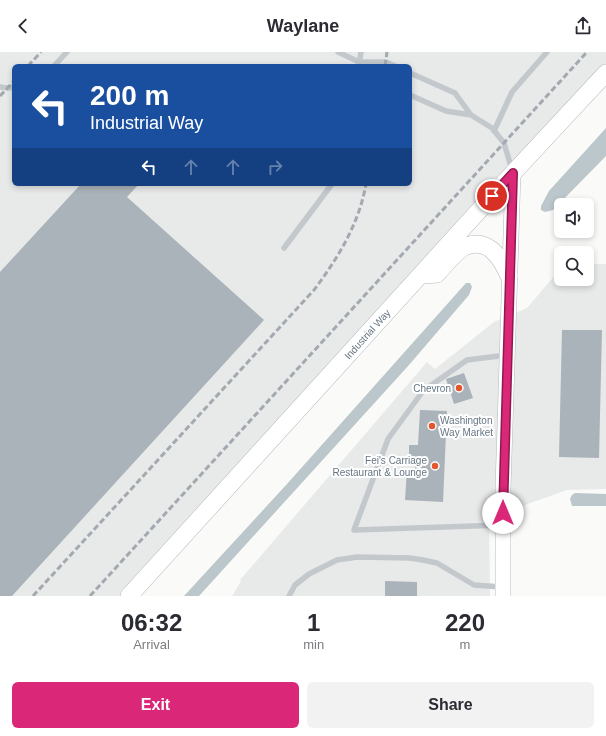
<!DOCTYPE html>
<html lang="en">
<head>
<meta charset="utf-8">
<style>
  :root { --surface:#fff; --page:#f2f2f3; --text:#2b2b33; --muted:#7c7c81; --accent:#db2777 }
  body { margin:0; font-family:Arial,sans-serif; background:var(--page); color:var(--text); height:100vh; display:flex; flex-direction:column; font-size:15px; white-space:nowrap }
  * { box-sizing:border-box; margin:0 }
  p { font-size:13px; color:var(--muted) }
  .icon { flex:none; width:22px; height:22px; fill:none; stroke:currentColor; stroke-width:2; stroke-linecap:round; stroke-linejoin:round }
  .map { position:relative; height:544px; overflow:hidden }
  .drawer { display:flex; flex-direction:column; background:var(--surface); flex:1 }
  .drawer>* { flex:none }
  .guide { position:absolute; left:12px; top:12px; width:400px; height:122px; border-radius:6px; box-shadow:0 2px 6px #0003; background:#1a4fa0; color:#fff; overflow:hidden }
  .tools { position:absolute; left:554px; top:146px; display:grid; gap:8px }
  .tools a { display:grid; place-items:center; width:40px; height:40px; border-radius:6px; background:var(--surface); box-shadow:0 2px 6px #0003; font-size:20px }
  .pin { position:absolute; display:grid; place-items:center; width:34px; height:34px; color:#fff; margin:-17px; border:2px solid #fff; border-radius:50%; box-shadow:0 1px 4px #0007 }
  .me { position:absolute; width:44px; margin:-22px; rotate:0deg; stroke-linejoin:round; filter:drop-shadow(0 0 3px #0008) }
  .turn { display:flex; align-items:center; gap:14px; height:84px; padding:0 12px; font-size:18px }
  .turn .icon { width:52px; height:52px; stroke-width:2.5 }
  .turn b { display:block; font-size:28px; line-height:34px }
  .lanes { display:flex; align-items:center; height:38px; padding:0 12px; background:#0003; justify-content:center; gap:20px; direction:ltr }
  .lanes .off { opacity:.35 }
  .eta { display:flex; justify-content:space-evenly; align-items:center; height:68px; text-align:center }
  .eta b { font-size:24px; font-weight:800; line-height:28px }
  .cta { display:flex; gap:8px; margin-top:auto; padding:8px 12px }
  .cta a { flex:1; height:46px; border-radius:6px; background:var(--accent); color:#fff; font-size:16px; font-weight:800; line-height:46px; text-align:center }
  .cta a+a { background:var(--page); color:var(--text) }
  header { display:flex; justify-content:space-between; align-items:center; height:52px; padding:0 12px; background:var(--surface); font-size:18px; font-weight:800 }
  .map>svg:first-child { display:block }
</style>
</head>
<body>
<header><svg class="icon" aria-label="back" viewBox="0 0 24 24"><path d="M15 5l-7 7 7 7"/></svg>Waylane<svg class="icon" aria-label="share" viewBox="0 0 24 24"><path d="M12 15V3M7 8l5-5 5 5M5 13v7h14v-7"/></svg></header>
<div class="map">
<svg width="606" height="544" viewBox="0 0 606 544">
  <rect width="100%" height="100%" fill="#fafaf8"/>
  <path fill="#e8e9e9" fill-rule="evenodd" d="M0,0H606V19L129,544H0ZM14,14H410V132H14Z
    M587,212H606V437L567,438L522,454L489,458L490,544H232L241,529L240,528L427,310L435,317L494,270L527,256L561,216V227H587Z"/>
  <path fill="#bbc7cb" d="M606,76V104L553,158L545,160L541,158V154L549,139Z
    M466,231H470L472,235L469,243L409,313L199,544H184L287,432Z
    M575,441L606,442V454H572L570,447L572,443Z"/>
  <path fill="#aab3b9" d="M81,132H139L127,145L264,268L12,544H0V220Z
    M562,278H602L599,406L559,405Z
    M464,321L473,346L454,352L446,327Z
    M420,358L447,359L443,450L405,448L407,418H415V411H409V393H418Z
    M385,529L417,530V544H385Z"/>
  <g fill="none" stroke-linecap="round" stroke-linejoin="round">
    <g stroke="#b3babf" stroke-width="16">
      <path id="secondary" d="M503,544V436L513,121"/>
    </g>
    <g stroke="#b5babe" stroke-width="18">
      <path id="primary" d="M425,223L437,222C443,215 457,199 464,195C488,184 501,206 509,224
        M129,544L513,121L606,21"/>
    </g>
    <path stroke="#c3c8cc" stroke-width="5.5" d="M338,0L359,10L364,14
      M359,10H386L395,14
      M359,12L361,0
      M54,14L67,0
      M410,21L455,41L471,63L446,59L410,43
      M0,35L8,36L14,35
      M471,63L492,76L504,91L512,118
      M494,79L512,40L547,0
      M284,196L332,132
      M503,473L354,478L388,387L423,339L467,308L507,303
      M289,544L295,533L309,522L337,508L357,505L410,506L423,508L437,511L474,533L502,535"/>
    <use href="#secondary" stroke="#fff" stroke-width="15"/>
    <use href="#primary" stroke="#fff" stroke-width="17"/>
    <path stroke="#a2aab0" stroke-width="3" stroke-dasharray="6 3" stroke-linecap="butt" d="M28,14L41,0
      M385,14L387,0
      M0,44L14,29
      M33,544L314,238C338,206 359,172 366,132
      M90,544L587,0"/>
  </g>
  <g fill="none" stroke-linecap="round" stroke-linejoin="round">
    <g stroke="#8e194d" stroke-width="10">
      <path id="route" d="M492,144L513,121L503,461"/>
    </g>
    <use href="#route" stroke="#db2777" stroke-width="7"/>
  </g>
  <g fill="#e4572e" stroke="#fff" stroke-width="1.5">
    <circle cx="459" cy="336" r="4"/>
    <circle cx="432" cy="374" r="4"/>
    <circle cx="435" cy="414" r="4"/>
  </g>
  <g text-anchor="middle" stroke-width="4" stroke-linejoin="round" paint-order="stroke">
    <g font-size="10" fill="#657683" stroke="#fff">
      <text transform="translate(367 282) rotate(-48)" y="4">Industrial Way</text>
    </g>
    <g font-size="10" fill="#657683" stroke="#fff" text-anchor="end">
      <text x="451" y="340">Chevron</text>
      <text x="440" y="372" text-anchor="start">Washington<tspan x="440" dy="12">Way Market</tspan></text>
      <text x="427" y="412">Fei's Carriage<tspan x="427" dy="12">Restaurant &amp; Lounge</tspan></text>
    </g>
  </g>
</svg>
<div class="tools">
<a><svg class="icon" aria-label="sound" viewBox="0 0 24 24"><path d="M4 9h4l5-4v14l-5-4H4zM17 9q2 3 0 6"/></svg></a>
<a><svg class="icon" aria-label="search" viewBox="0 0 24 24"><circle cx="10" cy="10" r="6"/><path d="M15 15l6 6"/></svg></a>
</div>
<div class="pin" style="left:492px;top:144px;background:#d93025"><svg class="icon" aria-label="arrive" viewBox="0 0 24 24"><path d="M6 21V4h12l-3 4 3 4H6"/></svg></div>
<svg class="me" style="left:503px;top:461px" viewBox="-20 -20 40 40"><circle r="19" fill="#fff"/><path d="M0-13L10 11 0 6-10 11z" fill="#db2777"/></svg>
<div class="guide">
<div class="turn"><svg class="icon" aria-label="left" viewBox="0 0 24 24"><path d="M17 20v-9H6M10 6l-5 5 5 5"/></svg><div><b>200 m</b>Industrial Way</div></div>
<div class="lanes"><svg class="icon" aria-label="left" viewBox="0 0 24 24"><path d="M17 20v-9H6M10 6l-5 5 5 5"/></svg><svg class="icon off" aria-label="ahead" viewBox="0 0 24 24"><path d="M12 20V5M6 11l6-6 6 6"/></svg><svg class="icon off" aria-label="ahead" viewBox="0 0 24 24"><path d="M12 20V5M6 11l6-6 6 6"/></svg><svg class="icon off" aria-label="right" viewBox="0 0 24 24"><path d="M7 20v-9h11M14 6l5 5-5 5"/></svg></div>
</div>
</div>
<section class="drawer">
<div class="eta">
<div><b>06:32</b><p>Arrival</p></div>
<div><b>1</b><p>min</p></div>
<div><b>220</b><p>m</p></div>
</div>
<div class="cta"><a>Exit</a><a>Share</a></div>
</section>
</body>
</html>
